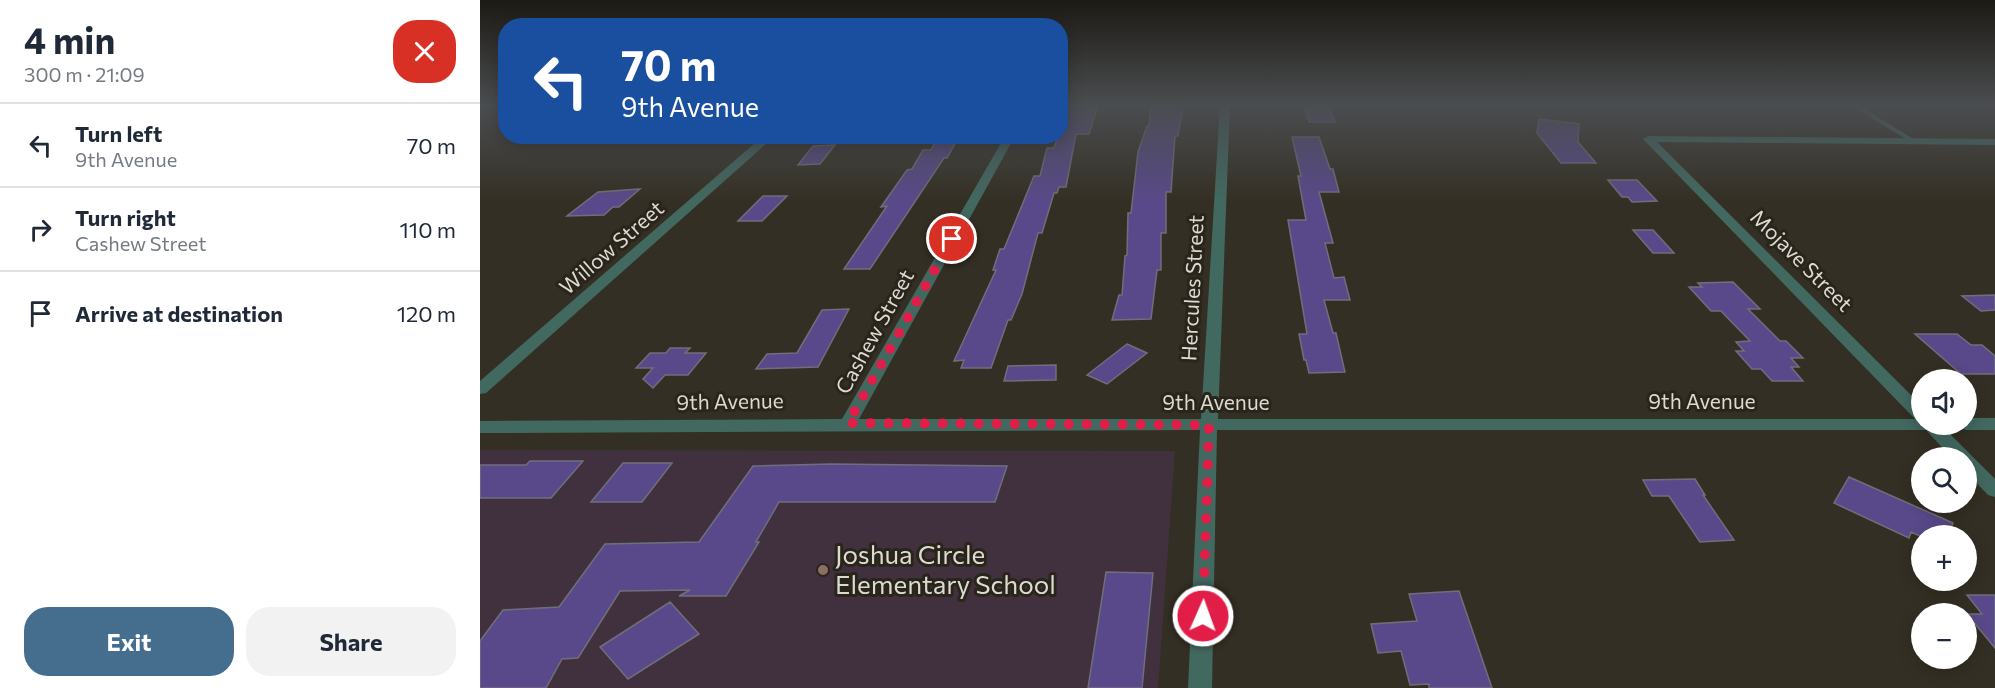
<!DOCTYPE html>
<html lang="en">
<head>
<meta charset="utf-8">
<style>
  :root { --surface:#fff; --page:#f2f2f3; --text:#1f2937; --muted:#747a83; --line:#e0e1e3; --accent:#456d8d }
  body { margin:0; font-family:Commissioner,sans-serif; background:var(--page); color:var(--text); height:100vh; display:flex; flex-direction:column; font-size:22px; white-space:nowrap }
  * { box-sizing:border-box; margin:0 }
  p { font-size:20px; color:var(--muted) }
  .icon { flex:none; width:33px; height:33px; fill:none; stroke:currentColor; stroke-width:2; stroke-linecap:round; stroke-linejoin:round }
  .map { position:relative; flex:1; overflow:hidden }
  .panel { display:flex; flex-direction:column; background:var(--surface); width:480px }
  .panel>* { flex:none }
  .top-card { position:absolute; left:18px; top:18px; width:570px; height:126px; border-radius:24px; box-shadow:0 3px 15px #0003; background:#1a4fa0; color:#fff; overflow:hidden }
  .tools { position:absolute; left:1431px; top:369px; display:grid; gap:12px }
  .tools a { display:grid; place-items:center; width:66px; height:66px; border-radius:50%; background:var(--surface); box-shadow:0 3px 15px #0003; font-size:30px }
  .pin { position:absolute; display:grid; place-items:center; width:51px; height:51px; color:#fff; margin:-26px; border:3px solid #fff; border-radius:50%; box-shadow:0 2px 6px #0007 }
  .me { position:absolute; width:66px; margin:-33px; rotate:2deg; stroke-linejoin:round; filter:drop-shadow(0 0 4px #0008) }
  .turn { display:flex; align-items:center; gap:21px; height:126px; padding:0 24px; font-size:27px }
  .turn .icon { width:78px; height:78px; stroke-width:2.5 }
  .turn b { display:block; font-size:42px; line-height:51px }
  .round { display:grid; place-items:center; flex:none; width:63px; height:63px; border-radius:24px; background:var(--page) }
  .headline { display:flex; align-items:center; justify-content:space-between; height:102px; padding:0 24px }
  h1 { font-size:36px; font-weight:700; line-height:45px }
  .primary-button { display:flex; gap:12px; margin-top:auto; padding:12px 24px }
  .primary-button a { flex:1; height:69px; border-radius:24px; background:var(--accent); color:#fff; font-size:24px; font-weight:700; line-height:69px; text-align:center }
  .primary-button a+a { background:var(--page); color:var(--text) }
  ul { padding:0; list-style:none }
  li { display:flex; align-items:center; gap:18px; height:84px; padding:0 24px; border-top:2px solid var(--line) }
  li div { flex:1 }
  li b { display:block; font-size:22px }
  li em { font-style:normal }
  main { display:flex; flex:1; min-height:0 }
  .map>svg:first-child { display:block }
</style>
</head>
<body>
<main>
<section class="panel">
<div class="headline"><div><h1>4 min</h1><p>300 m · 21:09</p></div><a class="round" style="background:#d93025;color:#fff"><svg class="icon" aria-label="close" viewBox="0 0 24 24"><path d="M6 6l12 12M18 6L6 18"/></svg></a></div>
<ul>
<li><svg class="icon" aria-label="left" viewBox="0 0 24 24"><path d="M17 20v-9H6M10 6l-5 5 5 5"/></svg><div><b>Turn left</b><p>9th Avenue</p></div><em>70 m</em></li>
<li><svg class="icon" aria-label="right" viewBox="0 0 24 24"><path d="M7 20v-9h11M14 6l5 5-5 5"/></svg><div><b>Turn right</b><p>Cashew Street</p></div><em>110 m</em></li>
<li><svg class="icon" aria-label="arrive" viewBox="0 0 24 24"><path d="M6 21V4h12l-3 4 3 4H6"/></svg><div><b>Arrive at destination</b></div><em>120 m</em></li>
</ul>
<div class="primary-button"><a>Exit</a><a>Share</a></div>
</section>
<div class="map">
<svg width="1515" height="688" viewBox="0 0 1515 688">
  <rect width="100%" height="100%" fill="#342f24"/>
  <path fill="#41313e" d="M0,450L695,451L678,688H0Z"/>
  <path fill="#59498a" stroke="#716e7b" stroke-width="1.5" d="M587,105H618L609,134H596L586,187H579L577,193H574L562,233H558L542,294L531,320H528L511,368H481L484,360L474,361L516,270H513L520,249H524L554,176H560L567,148H574L578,136H580V120Z
    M671,105H703L698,136H695L691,192H686V233H681V270H677L671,319L632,320L639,295H642L645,256L647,255L648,213H651L658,152L667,126H669Z
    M824,105H848L855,122H829Z
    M1059,119L1099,124L1098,142L1116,163H1081L1057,133Z
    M812,137H839L850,169H853L859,192H839L853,243H845L854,278L864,277L870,300H844L853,333H856L865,372L829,373L826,360H824L819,334H827L808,220H826L818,176H821Z
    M455,142H476L467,158H464L390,269H364L407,206L401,207L427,170L432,169L443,150H451Z
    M355,145L340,164L318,165L333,146Z
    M1128,180H1157L1177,201L1152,202L1148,197H1142Z
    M160,189L139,207H133L124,215L87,216L118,192Z
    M283,196H307L282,221H258Z
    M1153,230H1173L1194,253H1173Z
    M1253,282L1280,309H1268L1300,341H1306L1323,358H1311L1319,367H1311L1323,381H1292L1281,369H1272L1256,351H1264L1256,342L1270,341L1241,311H1231L1209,287H1222L1218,283Z
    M1515,295V310L1501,311L1482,296Z
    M369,309L338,367L276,369L287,354L317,353L342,310Z
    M1435,334H1477L1491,345H1502L1515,356V374H1481Z
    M647,344L667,353L627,384L607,375Z
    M190,348H210L205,353H226L208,375H185L173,388L163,379L173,368H156L170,353H186Z
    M576,365V380L524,381L528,366Z
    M50,461H103L71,498H0V465H46Z
    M143,463H192L162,502H111Z
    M351,464L527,466L515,502H299L276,542H279L246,596H199L210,590L140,591L98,658L82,659L66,688H0V641L23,610L79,607L125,544L219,542L273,466Z
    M1369,477L1473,523L1468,536H1440L1431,532L1429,538L1354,503Z
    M1215,479L1225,495H1223L1254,540L1220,542L1189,496H1172L1163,480Z
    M626,572L673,573L662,688H608Z
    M979,591L1012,688H949V684L930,685L921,651L898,653L891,624L937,621L929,594Z
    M1487,595H1515V648L1487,614H1502Z
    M190,602L219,634L148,679L120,647Z"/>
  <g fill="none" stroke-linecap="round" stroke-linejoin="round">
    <path fill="#426960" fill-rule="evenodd" d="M1370,105H1378L1437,141L1431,142Z"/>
    <path fill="#426960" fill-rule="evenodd" d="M740,105H750L738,419H1435L1163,139L1168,136L1515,139V145L1177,142L1442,406V424H1486V418H1515V430H1486L1480,427L1466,430L1515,479V497L1508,495L1486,472V458H1472L1446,430H737L732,688H708L720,430L0,433V421L362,419L525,136H535L379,419H721Z"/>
    <path fill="#426960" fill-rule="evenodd" d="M283,136H295L6,393L0,394V381Z"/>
  </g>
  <linearGradient id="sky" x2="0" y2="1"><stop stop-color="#1d1a14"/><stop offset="0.52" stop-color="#4a4d50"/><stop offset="1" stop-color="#4a4d50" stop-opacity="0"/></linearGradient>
  <rect width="1515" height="202" fill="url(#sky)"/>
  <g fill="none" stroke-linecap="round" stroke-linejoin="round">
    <path stroke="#e11d48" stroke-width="10" stroke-dasharray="0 18" d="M472,239L368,423L729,425L723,616"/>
  </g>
  <circle fill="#8d6e63" stroke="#2a251b" stroke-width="2" cx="343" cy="570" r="6"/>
  <g text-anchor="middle" stroke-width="6" stroke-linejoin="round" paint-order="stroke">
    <g font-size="21" fill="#dddad3" stroke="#2a251b">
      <text transform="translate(132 248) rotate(-41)" y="7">Willow Street</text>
      <text transform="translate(1321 261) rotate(45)" y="7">Mojave Street</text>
      <text transform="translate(713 288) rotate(-87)" y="7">Hercules Street</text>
      <text transform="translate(395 332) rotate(-61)" y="7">Cashew Street</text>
      <text transform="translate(250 402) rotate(-1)" y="7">9th Avenue</text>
      <text x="1222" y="409">9th Avenue</text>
      <text x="736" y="410">9th Avenue</text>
    </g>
    <g font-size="26" fill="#dddad3" stroke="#2a251b" text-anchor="start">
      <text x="355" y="564">Joshua Circle<tspan x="355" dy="30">Elementary School</tspan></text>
    </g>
  </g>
</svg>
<div class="tools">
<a><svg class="icon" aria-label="sound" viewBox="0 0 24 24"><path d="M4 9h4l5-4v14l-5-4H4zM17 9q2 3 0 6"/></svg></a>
<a><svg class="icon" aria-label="search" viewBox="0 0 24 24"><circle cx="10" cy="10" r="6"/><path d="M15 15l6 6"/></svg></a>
<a>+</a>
<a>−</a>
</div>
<div class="pin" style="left:472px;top:239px;background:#d93025"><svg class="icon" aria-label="arrive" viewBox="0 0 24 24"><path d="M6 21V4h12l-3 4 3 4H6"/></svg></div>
<svg class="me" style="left:723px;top:616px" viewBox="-20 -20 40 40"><circle r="17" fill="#e11d48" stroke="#fff" stroke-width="3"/><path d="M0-11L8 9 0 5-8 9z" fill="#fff"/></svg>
<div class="top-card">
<div class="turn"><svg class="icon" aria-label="left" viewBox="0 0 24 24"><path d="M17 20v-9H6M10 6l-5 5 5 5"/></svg><div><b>70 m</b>9th Avenue</div></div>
</div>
</div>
</main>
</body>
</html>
